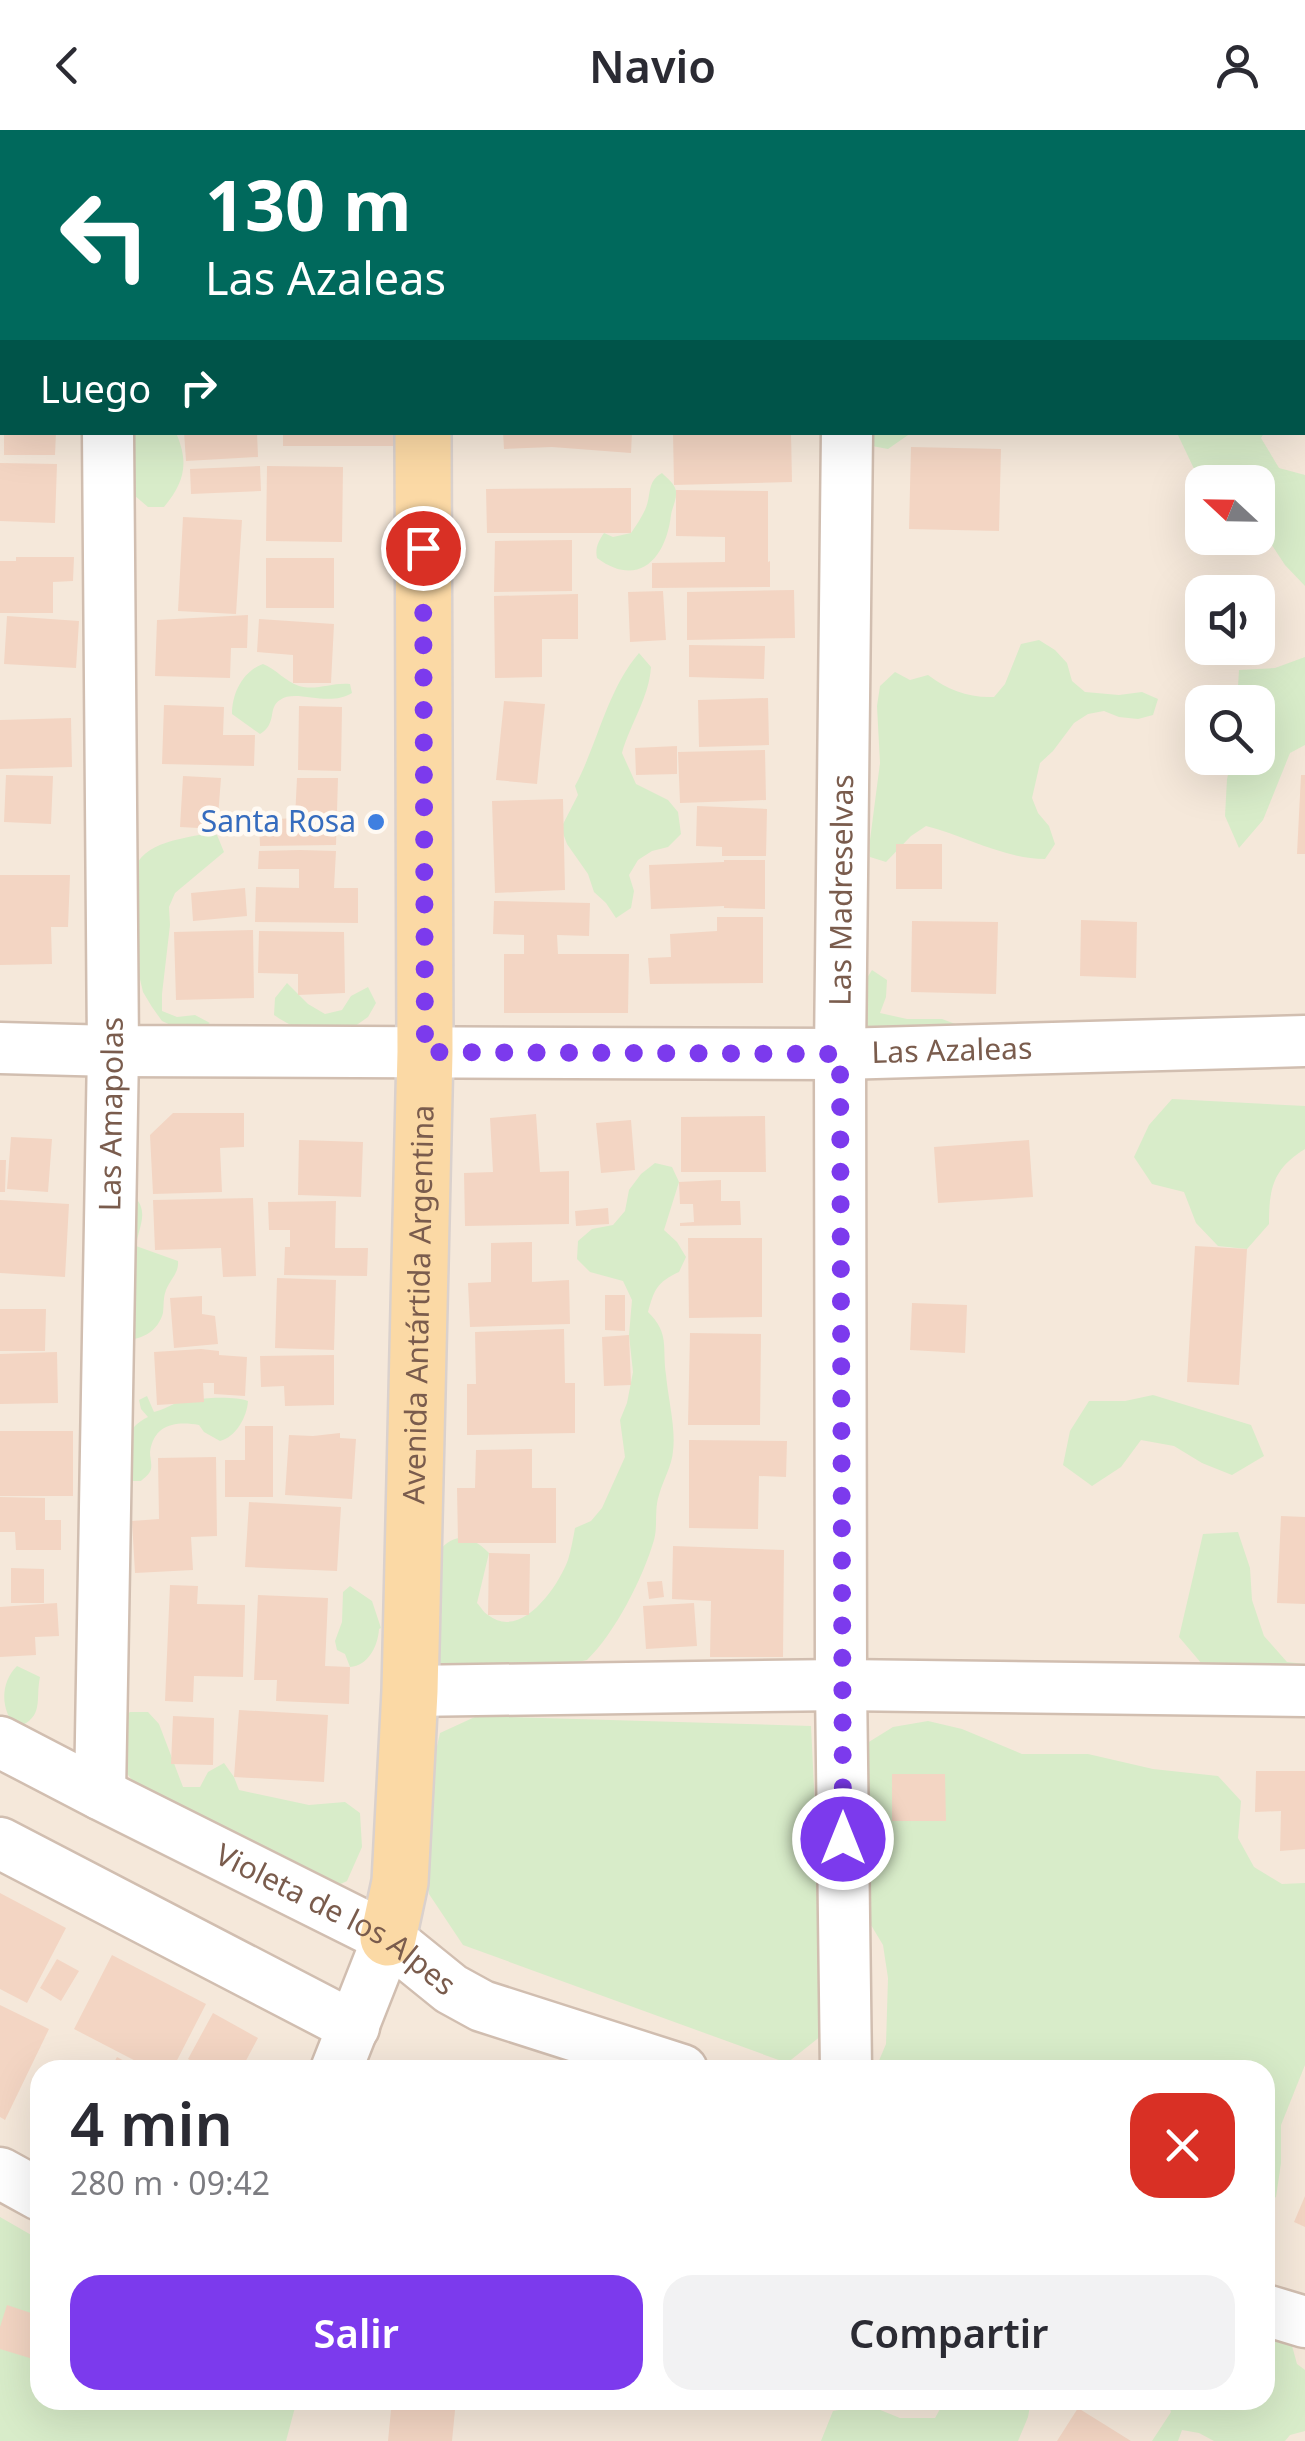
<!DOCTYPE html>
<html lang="es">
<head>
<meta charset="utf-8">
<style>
  :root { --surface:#fff; --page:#f2f2f3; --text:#2b2b33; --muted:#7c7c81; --accent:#7c3aed }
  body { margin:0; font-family:"Noto Sans",sans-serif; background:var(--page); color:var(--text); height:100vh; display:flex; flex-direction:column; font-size:38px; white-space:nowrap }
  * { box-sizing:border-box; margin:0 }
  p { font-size:32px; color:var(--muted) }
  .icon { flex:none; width:55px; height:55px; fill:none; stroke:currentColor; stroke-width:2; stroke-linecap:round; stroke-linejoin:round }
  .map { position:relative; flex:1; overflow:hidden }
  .drawer { position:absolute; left:30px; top:1930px; width:1245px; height:350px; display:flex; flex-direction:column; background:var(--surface); border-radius:30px; box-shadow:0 10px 40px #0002 }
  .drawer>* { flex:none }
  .guide { position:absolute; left:0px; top:0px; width:1305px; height:305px; box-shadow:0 10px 40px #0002; background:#00695c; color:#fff; overflow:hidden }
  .needle { width:65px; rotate:292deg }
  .tools { position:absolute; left:1185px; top:335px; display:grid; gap:20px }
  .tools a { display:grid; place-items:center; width:90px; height:90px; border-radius:20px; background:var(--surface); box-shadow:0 10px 40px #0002; font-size:50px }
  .pin { position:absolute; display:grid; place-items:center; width:85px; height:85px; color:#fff; margin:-42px; border:5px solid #fff; border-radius:50%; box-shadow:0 2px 10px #0007 }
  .me { position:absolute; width:110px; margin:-55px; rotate:0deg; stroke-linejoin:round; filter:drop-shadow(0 0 8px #0008) }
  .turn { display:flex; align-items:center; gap:35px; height:210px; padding:0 40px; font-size:45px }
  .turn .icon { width:130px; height:130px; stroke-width:2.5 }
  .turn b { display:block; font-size:70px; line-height:85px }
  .then { display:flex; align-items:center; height:95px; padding:0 40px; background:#0003; gap:20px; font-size:38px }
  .round { display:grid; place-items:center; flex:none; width:105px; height:105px; border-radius:30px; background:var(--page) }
  .headline { display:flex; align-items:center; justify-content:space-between; height:170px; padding:0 40px }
  h1 { font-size:60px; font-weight:600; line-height:75px }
  .action { display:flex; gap:20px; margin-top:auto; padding:20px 40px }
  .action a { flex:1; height:115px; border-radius:30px; background:var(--accent); color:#fff; font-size:40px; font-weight:600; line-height:115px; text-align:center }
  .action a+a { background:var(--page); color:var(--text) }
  header { display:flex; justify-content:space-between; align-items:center; height:130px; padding:0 40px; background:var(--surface); font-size:45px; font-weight:600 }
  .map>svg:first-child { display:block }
</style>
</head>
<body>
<header><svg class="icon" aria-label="back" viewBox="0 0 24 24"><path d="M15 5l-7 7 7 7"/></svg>Navio<svg class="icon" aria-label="person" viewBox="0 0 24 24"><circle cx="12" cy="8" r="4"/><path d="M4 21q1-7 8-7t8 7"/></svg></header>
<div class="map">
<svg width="1305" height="2311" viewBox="0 0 1305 2311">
  <rect width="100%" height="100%" fill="#fdf6ec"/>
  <path fill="#f5e8da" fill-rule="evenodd" d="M0,0H1305V2311H33L0,2277ZM2,2H1302V302H2ZM1202,352H1258V408H1202ZM1202,462H1258V518H1202ZM1202,572H1258V628H1202ZM40,1940H1265V2270H40Z"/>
  <path fill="#f3e8fa" d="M474,0H803V2H474Z"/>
  <path fill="#d8ecc9" d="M0,0H228V2H2V136H0Z
    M134,303H176C189,332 185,352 164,377H148L134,365L131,330Z
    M865,303H911L888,319L872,316Z
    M1177,303H1264L1261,308L1279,338L1305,345V456L1285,435L1258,394V352H1202V380L1199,378L1197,345Z
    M662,343C667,348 675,354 676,361C677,369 672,378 671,385C666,428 639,459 597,428C595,418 598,412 604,403L613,407L631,403C636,396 641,388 645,380C652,365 646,352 662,343Z
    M1039,510L1055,520L1067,533L1072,551L1085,562L1119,565L1142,562L1158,569L1153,585L1138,589L1119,587L1104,581L1088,584L1074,593L1053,621L1040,633L1032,668L1038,683L1049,696L1055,714L1045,729C1004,729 966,706 926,696L911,706L886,732L870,727V710L880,633L877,576L880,556L895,542L910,550L928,545C948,560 968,568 994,567L1005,554L1021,514Z
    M639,523L651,537C649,568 630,594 622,623L636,654L668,670L678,682L681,704L668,717L652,721L638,730L629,745L634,761L631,778L616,788L606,773L594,762L588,744L567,714L561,698L578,665L575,656C598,613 607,560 639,523Z
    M1305,527V615L1290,623L1263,690L1239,718L1225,686L1227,649L1232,628H1258V572H1237L1239,540L1275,538Z
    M263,534C276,539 286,552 299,556C317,561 332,552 350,554L352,563C328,578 296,558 280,570C267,578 278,593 260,604L232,584C232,563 243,541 263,534Z
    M199,705H217L224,722L175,763L169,777L170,795L162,864V881L177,887L195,885L210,893L195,902L177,898L162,891L152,877L143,862L135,828L139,812C131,796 130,784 130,766C128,720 160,712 199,705Z
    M872,840L887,850L886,867L880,883L907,889H942L958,895L965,910H869C860,883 856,864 872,840Z
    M287,853L308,874L325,884L342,880L351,866L368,857L376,873L368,887L341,906C313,903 297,901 274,885L275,868Z
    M1172,969L1305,976V1019C1273,1039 1269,1058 1269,1094L1247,1119L1218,1116L1196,1093L1184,1062L1152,1054L1134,1027L1149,995Z
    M655,1033L672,1037L679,1052L664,1100L677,1112L686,1127L679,1142C657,1152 654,1160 648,1182C670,1204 662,1216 666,1245C668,1268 676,1299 673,1321C672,1336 663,1350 659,1365C654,1380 658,1396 654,1410C643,1448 615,1503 587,1530L443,1562L417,1459C433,1428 451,1385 489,1423L477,1473C481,1477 483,1482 488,1485C521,1511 558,1457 568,1430C571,1420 573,1409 575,1398L591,1391L602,1378L625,1327L620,1290L627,1273L633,1242L629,1205L632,1170L623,1151L590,1142L577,1129L578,1111L592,1099L613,1095L625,1081L629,1060L641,1044Z
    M134,1066C150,1082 138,1098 136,1116L178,1131C179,1143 171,1148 166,1160C163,1168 164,1175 163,1183C158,1201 143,1209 126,1210Z
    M1153,1265L1251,1295L1264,1326L1232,1345L1202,1333L1174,1316L1141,1310L1121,1337L1092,1356L1063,1335L1070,1301L1089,1271H1125Z
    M147,1266L154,1282C162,1280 169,1276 176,1273C191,1268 234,1265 248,1271C247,1287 236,1307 220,1311L204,1302L199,1295C176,1291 154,1294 150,1322C150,1328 152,1333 151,1339C150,1344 144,1348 141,1351H132L118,1344C118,1322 126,1297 148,1287L141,1279L139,1270Z
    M1238,1402L1250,1438L1252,1470L1264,1506L1287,1532L1305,1534V1567L1229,1552L1202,1534L1179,1507L1203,1404Z
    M350,1456L372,1471L381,1498L379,1499C378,1516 368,1536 350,1537L345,1524L337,1520L335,1511L342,1492L343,1462Z
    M17,1536L40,1547C35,1571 45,1586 17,1598C0,1580 0,1553 17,1536Z
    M130,1582H148L159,1594L183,1657H200L208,1642L224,1633L234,1647L239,1660L309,1675L345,1672L360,1683L362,1717L347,1751L330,1759L132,1650L121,1636L115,1592Z
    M477,1586L811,1596L826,1902L787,1933L463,1815L429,1764L425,1669L440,1603Z
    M928,1591L962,1599L1022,1624H1088L1153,1639L1218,1646L1241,1671L1238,1708L1254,1737L1282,1754L1305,1753V1935L1281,1995V2033L1276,2067L1265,2075V1940H875L886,1914L888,1848L883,1815L865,1785L864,1615L893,1597Z
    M0,2087L40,2110V2270H297L286,2311H0Z
    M1265,2181L1288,2201L1297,2234L1305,2240V2301L1290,2305L1285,2311H1214L1199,2303L1182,2300L1178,2311H1152L1171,2282L1167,2270H1265Z
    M945,2270H1031L1028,2287L1018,2311H821L833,2281L868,2275L900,2288H935Z"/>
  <path fill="#f3d5c3" d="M4,302H56L55,325H4Z
    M184,302H257L258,327L186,331Z
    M283,302H397V316H283Z
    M503,302H632L631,323L552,317L504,319Z
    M673,302H791L792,352L674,355Z
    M911,317L1001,319L999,401L909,399Z
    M0,333L57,334L55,393L0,391Z
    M260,336L261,361L191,364L190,339Z
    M267,336L343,337L342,412L266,411Z
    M631,358V403H487L486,359Z
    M676,360L768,361V432L770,431V457L652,458V433L725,432V407L676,406Z
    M183,387L242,390L236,484L178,481Z
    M572,410V461L494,462L495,411Z
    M16,427H74L73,451L53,452V483H0V431H16Z
    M266,428H334V478H266Z
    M794,460L795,508L687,510V462Z
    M663,461L666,510L630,512L628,462Z
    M578,464V509H542V547L495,548L494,466Z
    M248,485L247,518H231L230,548L155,546L157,490Z
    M7,486L79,491L76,538L4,534Z
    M259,489L334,494L331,553H293V525L257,522Z
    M689,515L765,516L764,549L689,547Z
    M768,568L769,615L699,617L698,570Z
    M504,571L545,574L537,654L496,650Z
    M164,575L224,577L223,605H255L254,636L162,634Z
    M299,576L342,577L341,641L298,640Z
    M71,588L72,637L0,639V590Z
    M677,616V644L636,645L635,618Z
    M765,620L766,670L680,673L678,622Z
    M6,645L53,646L51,694L4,692Z
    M1301,645H1305V724H1297Z
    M183,646L221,648L217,699L180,697Z
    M297,648H338L336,715L260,716L259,690L295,688Z
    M563,669L565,760L495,763L492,671Z
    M697,676L767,679L766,726H722V717L696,716Z
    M896,714H942V759H896Z
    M300,720L336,721L334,758H358V793L255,792L256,757L299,758V739H258L259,721Z
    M724,730H765V779L724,778V776L651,779L649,735L724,732Z
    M0,745H70L68,797H51L52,834L0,835Z
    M245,758L247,786L193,791L191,763Z
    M494,771L590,773L589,806L557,805L558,824H629L628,883H504V824H524V805L493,804Z
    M717,787H763V853L650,854L648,828L671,827L670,804L717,801Z
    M1081,790L1137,792L1136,848L1080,846Z
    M912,791L998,792L996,864L911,862Z
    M253,800L254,868L176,870L174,802Z
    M259,801L344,802L345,863L298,865V844L258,843Z
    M173,983H244V1017L220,1018L222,1062L153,1064L150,1005Z
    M536,984L540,1042L569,1041V1094L465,1096L464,1043L493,1042L490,988Z
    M765,986L766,1042H681V987Z
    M631,990L635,1040L601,1043L596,993Z
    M11,1007L52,1009L48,1062L7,1059Z
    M299,1010L363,1012L361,1067L298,1065Z
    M1029,1010L1033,1067L938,1073L934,1017Z
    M0,1030H6L5,1062H0Z
    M721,1050V1071H740L741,1095L680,1096V1093L694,1092L693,1074H680L679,1052Z
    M253,1068L256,1146L223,1147L221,1118L155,1120L153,1070Z
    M0,1070L69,1074L65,1147L0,1143Z
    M336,1071L335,1118H368L367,1146L284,1145L285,1117H290V1100H269L268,1072Z
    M608,1078L609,1094L576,1096L575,1081Z
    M688,1108H762V1187L689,1188Z
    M532,1112V1152L569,1150L570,1194L470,1197L468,1153L491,1152V1113Z
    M1195,1116L1247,1119L1239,1255L1187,1252Z
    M277,1148L336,1150L334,1220L275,1218Z
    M605,1165H625V1201L605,1200Z
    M202,1166V1184L215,1186L218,1214L174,1218L170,1168Z
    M912,1173L967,1175L965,1223L910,1220Z
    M0,1179H46L45,1221H0Z
    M564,1199L565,1253H575V1303L467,1305V1254H476L475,1202Z
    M690,1203L761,1204L760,1295H688Z
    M629,1205L631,1255L604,1256L602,1207Z
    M201,1219L219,1221V1225L247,1227L245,1266L214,1264V1253H203L204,1272L157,1275L154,1222Z
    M57,1222L58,1273L0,1274V1224Z
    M334,1225V1275L285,1276L284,1256L261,1257L260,1226Z
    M245,1296H273V1367H225V1330H245Z
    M0,1301H73V1366H0Z
    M340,1303V1308L356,1309L352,1369L285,1365L289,1305L313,1306Z
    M689,1310L787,1311L786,1347L759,1346L758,1399L689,1398Z
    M532,1319V1358H556V1413H458L457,1358H475L476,1320Z
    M216,1327L217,1406L191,1407L193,1440L135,1443L132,1391L159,1389L158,1328Z
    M0,1367L45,1368V1390H61V1420H16L15,1402H0Z
    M249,1372L341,1377L337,1441L245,1437Z
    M1281,1386L1305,1387V1474L1277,1473Z
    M673,1416L784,1420L783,1527H710L711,1471L672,1469Z
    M489,1423L530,1424L529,1485H488Z
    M11,1438L44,1439V1473H11Z
    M662,1451L664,1467L649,1469L647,1452Z
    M170,1455L198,1456L197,1474L245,1475L243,1547L194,1546L193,1572L165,1571Z
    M258,1465L328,1468L325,1536L350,1537L349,1574L276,1571L277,1550H254Z
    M57,1473L59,1506L35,1507L36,1525L0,1527V1477Z
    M694,1473L697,1516L646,1519L643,1476Z
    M239,1580L328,1585L324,1652L234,1647Z
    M173,1586L214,1588L213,1635L171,1634Z
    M1256,1641H1305V1719L1280,1721L1281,1681L1255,1682Z
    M892,1644H945L946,1691H892Z
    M0,1763L66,1798L27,1873L0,1859Z
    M112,1825L206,1874L172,1940H153L74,1899Z
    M57,1829L79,1841L61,1871L40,1858Z
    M0,1875L49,1899L5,1990L0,1987Z
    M213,1883L258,1908L241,1940H207L188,1929Z
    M117,1927L140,1940H110Z
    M1305,2066V2097L1294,2092Z
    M7,2175L40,2186V2208L33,2229L0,2219V2197Z
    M392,2270H456L452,2311H388Z
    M1078,2278L1131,2311H1057Z"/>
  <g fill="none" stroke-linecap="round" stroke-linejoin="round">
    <g stroke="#d1beb0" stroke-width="55">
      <g id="minor">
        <path d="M850,2V0"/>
        <path d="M1187,2V0"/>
        <path d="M1302,191H1305"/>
        <path d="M0,194H2"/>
        <path id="s1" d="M0,918L113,921L840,924L1305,911"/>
        <path d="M410,1561L841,1555L1305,1561"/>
        <path id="s2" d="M0,1612L100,1664L388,1808L451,1859L482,1876L682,1940"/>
        <path id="s3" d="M100,1664L113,921L108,302"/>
        <path d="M0,1713L354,1897"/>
        <path d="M336,1940L388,1808"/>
        <path id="s4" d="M846,1940L841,1555L840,924L847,302"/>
        <path d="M0,2043L40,2065"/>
        <path d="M1265,2180L1305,2192"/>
      </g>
    </g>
    <g stroke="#dad1cd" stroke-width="60">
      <g id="major">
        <path d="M423,2V0"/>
        <path id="s5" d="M388,1808L400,1752L410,1561L425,922L423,302"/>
      </g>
    </g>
    <use href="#minor" stroke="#fff" stroke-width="50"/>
    <use href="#major" stroke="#fbd9a5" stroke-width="55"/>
  </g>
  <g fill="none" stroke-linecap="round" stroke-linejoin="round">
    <path stroke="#7c3aed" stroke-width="18" stroke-dasharray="0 32.4" d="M423,418L425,922L840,924L843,1709"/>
  </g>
  <circle fill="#3f7fe0" stroke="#fffaf3" stroke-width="4" cx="376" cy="692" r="10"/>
  <g text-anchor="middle" stroke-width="9" stroke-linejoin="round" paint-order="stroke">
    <g font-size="30" fill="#366cbe" stroke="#fffaf3" text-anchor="end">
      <text x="356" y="702">Santa Rosa</text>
    </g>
    <g font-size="30" fill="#7a5c4d" stroke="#fffaf3">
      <text dy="10" stroke="none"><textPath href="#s4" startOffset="1180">Las Madreselvas</textPath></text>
      <text dy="10" stroke="none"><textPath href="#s1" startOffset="952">Las Azaleas</textPath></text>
      <text dy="10" stroke="none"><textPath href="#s3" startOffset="680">Las Amapolas</textPath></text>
      <text dy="10" stroke="none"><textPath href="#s5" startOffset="635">Avenida Antártida Argentina</textPath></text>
      <text dy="10" stroke="none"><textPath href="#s2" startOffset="380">Violeta de los Alpes</textPath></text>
    </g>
  </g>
</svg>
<div class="tools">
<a><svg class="needle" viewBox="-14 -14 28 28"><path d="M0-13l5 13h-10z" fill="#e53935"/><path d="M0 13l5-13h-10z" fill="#7c7c81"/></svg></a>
<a><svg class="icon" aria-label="sound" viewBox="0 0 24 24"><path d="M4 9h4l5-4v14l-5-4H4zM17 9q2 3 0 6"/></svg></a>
<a><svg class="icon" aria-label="search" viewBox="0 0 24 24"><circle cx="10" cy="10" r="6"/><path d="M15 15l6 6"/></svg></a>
</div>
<div class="pin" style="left:423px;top:418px;background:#d93025"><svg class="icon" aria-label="arrive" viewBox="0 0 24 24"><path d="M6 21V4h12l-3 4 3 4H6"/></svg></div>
<svg class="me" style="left:843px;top:1709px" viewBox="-20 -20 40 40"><circle r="17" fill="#7c3aed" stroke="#fff" stroke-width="3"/><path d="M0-11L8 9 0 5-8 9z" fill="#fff"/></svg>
<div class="guide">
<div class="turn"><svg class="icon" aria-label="left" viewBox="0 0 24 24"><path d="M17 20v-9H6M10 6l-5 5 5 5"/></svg><div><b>130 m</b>Las Azaleas</div></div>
<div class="then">Luego<svg class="icon" aria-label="right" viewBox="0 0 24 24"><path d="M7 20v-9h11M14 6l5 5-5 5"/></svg></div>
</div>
<section class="drawer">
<div class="headline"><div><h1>4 min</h1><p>280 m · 09:42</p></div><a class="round" style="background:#d93025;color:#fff"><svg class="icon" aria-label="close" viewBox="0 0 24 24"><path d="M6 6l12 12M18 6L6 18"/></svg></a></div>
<div class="action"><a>Salir</a><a>Compartir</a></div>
</section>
</div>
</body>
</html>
